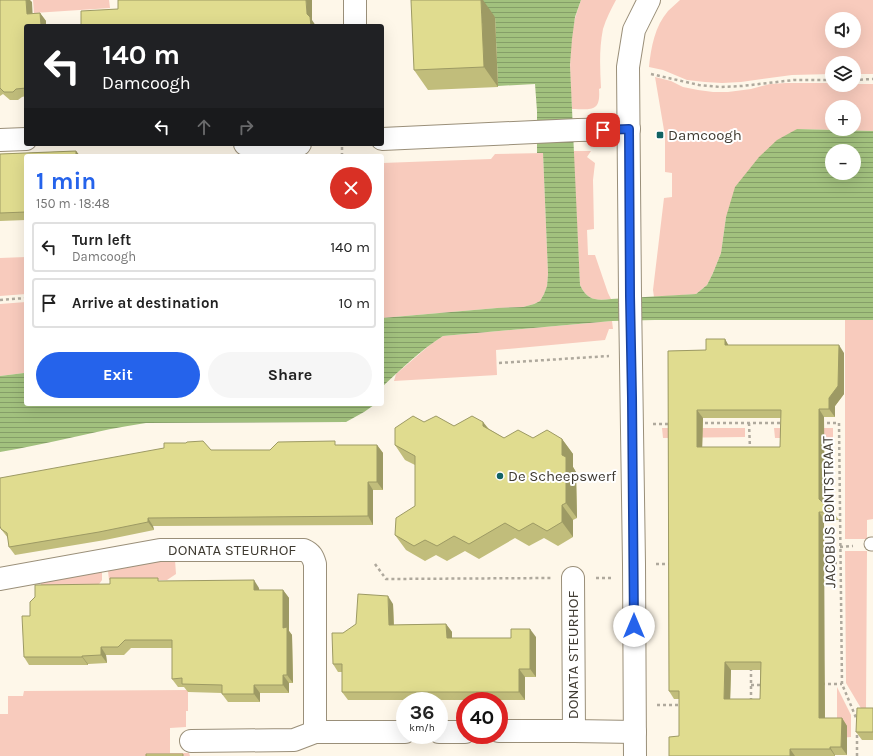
<!DOCTYPE html>
<html lang="en">
<head>
<meta charset="utf-8">
<style>
  :root { --surface:#fff; --page:#f6f6f6; --text:#222; --muted:#767676; --line:#e0e0e0; --accent:#2563eb }
  body { margin:0; font-family:Karla,sans-serif; background:var(--page); color:var(--text); height:100vh; display:flex; flex-direction:column; font-size:15px; white-space:nowrap }
  * { box-sizing:border-box; margin:0 }
  p { font-size:13px; color:var(--muted) }
  .icon { flex:none; width:22px; height:22px; fill:none; stroke:currentColor; stroke-width:2; stroke-linecap:round; stroke-linejoin:round }
  .map { position:relative; flex:1; overflow:hidden }
  .drawer { position:absolute; left:24px; top:154px; width:360px; height:252px; display:flex; flex-direction:column; background:var(--surface); border-radius:4px; box-shadow:0 4px 16px #0002 }
  .drawer>* { flex:none }
  .guide { position:absolute; left:24px; top:24px; width:360px; height:122px; border-radius:4px; box-shadow:0 4px 16px #0002; background:#202124; color:#fff; overflow:hidden }
  .controls { position:absolute; left:825px; top:12px; display:grid; gap:8px }
  .controls a { display:grid; place-items:center; width:36px; height:36px; border-radius:50%; background:var(--surface); box-shadow:0 4px 16px #0002; font-size:20px }
  .speed { position:absolute; left:396px; top:692px; display:flex; gap:8px; font-size:20px; font-weight:700; text-align:center }
  .speed>* { display:grid; place-content:center; width:52px; height:52px; border-radius:50%; background:var(--surface); box-shadow:0 4px 16px #0002; line-height:1 }
  .speed small { font-size:10px; font-weight:400 }
  .speed .limit { border:6px solid #d22; background:#fff; color:#111 }
  .pin { position:absolute; display:grid; place-items:center; width:34px; height:34px; color:#fff; margin:-17px; border-radius:8px; box-shadow:0 2px 6px #0006 }
  .me { position:absolute; width:44px; margin:-22px; rotate:0deg; stroke-linejoin:round; filter:drop-shadow(0 0 3px #0008) }
  .turn { display:flex; align-items:center; gap:14px; height:84px; padding:0 12px; font-size:18px }
  .turn .icon { width:52px; height:52px; stroke-width:2.5 }
  .turn b { display:block; font-size:28px; line-height:34px }
  .lanes { display:flex; align-items:center; height:38px; padding:0 12px; background:#0003; justify-content:center; gap:20px; direction:ltr }
  .lanes .off { opacity:.35 }
  .round { display:grid; place-items:center; flex:none; width:42px; height:42px; border-radius:21px; background:var(--page) }
  .summary { display:flex; align-items:center; justify-content:space-between; height:68px; padding:0 12px }
  h1 { font-size:24px; font-weight:700; line-height:30px; color:var(--accent) }
  .action { display:flex; gap:8px; margin-top:auto; padding:8px 12px }
  .action a { flex:1; height:46px; border-radius:24px; background:var(--accent); color:#fff; font-size:16px; font-weight:700; line-height:46px; text-align:center }
  .action a+a { background:var(--page); color:var(--text) }
  ul { padding:0; list-style:none }
  li { display:flex; align-items:center; gap:12px; height:50px; margin:0 8px 6px; padding:0 4px; border:2px solid var(--line); border-radius:4px }
  li div { flex:1 }
  li b { display:block; font-size:15px }
  li em { font-style:normal }
  .map>svg:first-child { display:block }
</style>
</head>
<body>
<div class="map">
<svg width="873" height="756" viewBox="0 0 873 756">
  <defs>
    <pattern id="water-rules" width="6" height="5" patternUnits="userSpaceOnUse"><rect width="6" height="5" fill="#a2c17e"/><path d="M0 2.5h6" fill="none" stroke="#859e68"/></pattern>
  </defs>
  <rect width="100%" height="100%" fill="#fef7e9"/>
  <path fill="#f8cbbd" fill-rule="evenodd" d="M33,0H109L110,8L34,13Z
    M581,0H616C611,9 606,19 603,29C599,49 600,68 601,88L599,89C601,113 590,109 572,109C570,79 568,48 575,18C577,12 579,6 581,0Z
    M680,0H873V74H854V63H832V74L792,75L741,82L722,83L705,82L687,80L663,70L649,67C651,47 655,26 668,11C672,7 676,4 680,0ZM832,19H854V41H832Z
    M655,77L671,81L683,87L698,90L713,92H728L751,89L770,84L786,83H832V85H854V84H873V131L797,129L726,217L721,253L713,273L707,285L696,294L654,297L653,290L664,198L672,197V173L665,172V136ZM832,107H854V129H832Z
    M573,151H591L587,157L595,163L593,180L594,229L587,230L588,255H595L608,293L611,299C596,301 587,300 580,285Z
    M543,153L548,274L547,286L544,294L540,301L534,304L523,307L497,308L382,318V163L491,159L495,154Z
    M26,257V294L0,296V258Z
    M26,302V372L24,373L0,376V304Z
    M845,319L873,320V519L867,520V539H845Z
    M612,321L613,329H609L605,340L496,350L497,375L394,381L396,374L431,344L443,336Z
    M662,428H745V437L663,438Z
    M774,428H833V438H775Z
    M845,551H867L866,710H862L846,683Z
    M164,560H175L176,574L167,580H109L108,571Z
    M102,572V580L97,587L41,586V583Z
    M837,687L851,715V737L837,738Z
    M188,690V711H186V727L170,728V753H189L190,756H0V714H8V696H23L24,691Z"/>
  <path fill="url(#water-rules)" fill-rule="evenodd" d="M430,0H581L575,17L572,39L570,65L580,285C587,300 596,301 611,299L696,294L707,285L713,273L721,253L726,217L735,187L759,157L777,140L797,129L873,131V320H655L612,321L443,336C421,350 401,369 382,387V318L497,308L523,307L534,304L540,301L544,294L547,286L548,274L543,153H537V111L535,84L498,86L495,17ZM832,151H854V173H832Z
    M26,372V404H375L374,405L364,412L346,422L146,423C97,430 49,444 0,452V376L24,373Z"/>
  <g fill="none" stroke-linecap="round" stroke-linejoin="round">
    <g stroke="#9a8f79" stroke-width="15">
      <path id="service" d="M871,544H873"/>
    </g>
    <g stroke="#9a8f79" stroke-width="24">
      <path id="minor" d="M355,0V26
        M382,139L578,130L629,129
        M0,140L26,139
        M245,144L259,146L300,144
        M573,578L574,731
        M0,579L160,550H304C311,553 313,557 315,564V732
        M499,731H574L635,732
        M439,732H465
        M191,741L294,740L315,732H405"/>
    </g>
    <g stroke="#9a8f79" stroke-width="24">
      <path id="tertiary" d="M635,756L634,564L630,296L628,67L634,30L649,0"/>
    </g>
    <path stroke="#afa99d" stroke-width="2.5" stroke-dasharray="3 3" stroke-linecap="butt" d="M651,74L699,85L720,87L742,86L794,80H832
      M854,80L873,79
      M342,156V144
      M0,300L26,298
      M499,363L609,356
      M699,423H782
      M749,423L750,449
      M821,423H839L842,684L857,720
      M653,424H670
      M840,547L853,546
      M822,563H840
      M375,564L386,579L551,578
      M656,564H671
      M596,578H611
      M751,668V703
      M822,684H842
      M751,685H763
      M657,705H682
      M857,756V731"/>
    <use href="#service" stroke="#fff" stroke-width="13"/>
    <use href="#minor" stroke="#fff" stroke-width="22"/>
    <use href="#tertiary" stroke="#fff" stroke-width="22"/>
  </g>
  <path fill="#c1bd7b" fill-rule="evenodd" d="M0,0L32,2V14L40,13L46,21L26,26V96L22,97L18,100H10L3,94L0,96Z
    M495,17L498,87L428,90L414,70Z
    M76,151L80,156H26V220L0,221V154Z
    M725,339L728,345L844,353V394L835,406V417H824V504L833,512L839,520H824V660L825,718H842L847,726V755H835V756H669L679,736V699H674L669,691L668,351L706,350ZM703,418H781L780,447H702ZM731,670H760V699H730Z
    M424,422L454,426L483,422L489,429L504,438H533L562,439L573,454V467L576,472L577,518L573,520V537L558,546L544,538L529,546L515,538L479,559L465,551L447,561L436,555L425,561L406,550L395,535L415,506V465L405,460L395,445Z
    M338,445H377L383,453V490H373V525L153,526L154,530L105,540L15,555L9,547L8,538L1,529L211,450H270Z
    M160,581L259,588V590H283L289,598V631L292,635L293,683H289V693H260V702H228L222,694V693L188,692L184,687H178L172,679V648H131L124,655H106L107,663L88,664V665H29L24,657L30,616L110,584Z
    M393,604L394,625L446,624L452,632V638H511L536,637V677H525V700H348L342,692V672H338L333,664L343,633Z
    M873,708V740H862L856,732Z"/>
  <path fill="#9d9a64" d="M26,0H30L32,2L33,22L27,14Z
    M306,0H312V20L316,26H311L307,14Z
    M481,0H483L495,17L498,87L484,67Z
    M40,13L46,21V26H41Z
    M76,151L80,156H76Z
    M725,339L730,348L725,345Z
    M839,345L844,353V394L835,406V417L829,409V398Z
    M819,409L824,417L825,507L819,499Z
    M697,410L703,418L702,455L697,447Z
    M483,422L494,437L483,426Z
    M562,439L573,454V467L576,472L577,518L566,503L562,455Z
    M377,445L383,453V490L377,482Z
    M368,482L373,490V525L368,516Z
    M562,505L573,520V537L562,522Z
    M819,512L824,520L825,726L819,718Z
    M148,518L153,526L154,530L148,522Z
    M254,580L259,588L260,598L254,590Z
    M283,590L289,598V631L292,635L293,683L287,675L283,628Z
    M388,596L393,604L394,633L389,625Z
    M446,624L452,632V646L447,638Z
    M530,629L536,637V677L530,669Z
    M101,647L106,655L107,663L101,655Z
    M82,656L88,664V665L82,657Z
    M725,662L731,670L730,707L724,699Z
    M519,669L525,677V700L519,692Z
    M283,675L289,683V693L283,685Z
    M254,685L260,693V702L254,694Z
    M842,718L847,726V755L841,747Z
    M830,747L835,755V756L830,749Z
    M790,749L795,756H790Z"/>
  <path fill="#e0dc8f" stroke="#9d9a64" fill-rule="evenodd" d="M0,0H26L27,14L40,13L41,26H26V88L16,89L13,92H4L0,88Z
    M118,0H306L307,14L310,17L311,26H81V11L118,9Z
    M411,0H481L484,67L414,70Z
    M76,151V156H26V212L0,213V154Z
    M706,339H725V345H839L838,386L829,398V409H819V499L833,512H819V718H842L841,747H830V749H790V756H669V737L679,736V691H669L668,351L706,350ZM697,410H781L780,447H697ZM725,662H761L760,699H724Z
    M413,416L424,422L436,416L454,426L472,416L483,422V426L504,438L518,430L533,438L547,430L562,439V455L566,457V503L562,505V522L547,531L533,523L519,531L505,523L469,544L454,536L437,546L425,540L414,546L395,535L396,518L415,506V456L395,445V428Z
    M203,441L211,450H270L278,442L335,441V445H377V482H368V516L148,518V522L99,532L9,547L7,533L1,529L0,526V478L164,448V443H186L187,442Z
    M110,578H158V581L254,580V590H283V628L287,627V675H283V685H254V694H222V685L182,684V678L172,679V640H125L118,647H101V655L82,656V657H24L22,616H30V602L35,597V585L110,584Z
    M358,594L388,596L389,625L446,624L447,638H511V629H530V669H519V692H342V664H333L332,633H343L356,624Z
    M857,708H873V732H856Z
    M146,754H183V756H146Z"/>
  <g fill="none" stroke-linecap="round" stroke-linejoin="round">
    <g stroke="#184099" stroke-width="10">
      <path id="route" d="M603,130L629,129L630,296L632,398L634,626"/>
    </g>
    <use href="#route" stroke="#2563eb" stroke-width="7"/>
  </g>
  <g fill="#126364" stroke="#fff" stroke-width="1.5">
    <rect x="656" y="131" width="8" height="8" rx="2"/>
    <circle cx="500" cy="476" r="4"/>
  </g>
  <g text-anchor="middle" stroke-width="4" stroke-linejoin="round" paint-order="stroke">
    <g font-size="15" fill="#403b32" stroke="#fff" text-anchor="start">
      <text x="668" y="140">Damcoogh</text>
      <text x="508" y="481">De Scheepswerf</text>
    </g>
    <g font-size="15" fill="#403b32" stroke="#fff">
      <text transform="translate(829 512) rotate(-91)" y="5">JACOBUS BONTSTRAAT</text>
      <text x="232" y="555">DONATA STEURHOF</text>
      <text transform="translate(573 655) rotate(-90)" y="5">DONATA STEURHOF</text>
    </g>
  </g>
</svg>
<div class="controls">
<a><svg class="icon" aria-label="sound" viewBox="0 0 24 24"><path d="M4 9h4l5-4v14l-5-4H4zM17 9q2 3 0 6"/></svg></a>
<a><svg class="icon" aria-label="layers" viewBox="0 0 24 24"><path d="M12 4l9 5-9 5-9-5zM3 14l9 5 9-5"/></svg></a>
<a>+</a>
<a>−</a>
</div>
<div class="speed"><div>36<small>km/h</small></div><div class="limit">40</div></div>
<div class="pin" style="left:603px;top:130px;background:#d93025"><svg class="icon" aria-label="arrive" viewBox="0 0 24 24"><path d="M6 21V4h12l-3 4 3 4H6"/></svg></div>
<svg class="me" style="left:634px;top:626px" viewBox="-20 -20 40 40"><circle r="19" fill="#fff"/><path d="M0-13L10 11 0 6-10 11z" fill="#2563eb"/></svg>
<div class="guide">
<div class="turn"><svg class="icon" aria-label="left" viewBox="0 0 24 24"><path d="M17 20v-9H6M10 6l-5 5 5 5"/></svg><div><b>140 m</b>Damcoogh</div></div>
<div class="lanes"><svg class="icon" aria-label="left" viewBox="0 0 24 24"><path d="M17 20v-9H6M10 6l-5 5 5 5"/></svg><svg class="icon off" aria-label="ahead" viewBox="0 0 24 24"><path d="M12 20V5M6 11l6-6 6 6"/></svg><svg class="icon off" aria-label="right" viewBox="0 0 24 24"><path d="M7 20v-9h11M14 6l5 5-5 5"/></svg></div>
</div>
<section class="drawer">
<div class="summary"><div><h1>1 min</h1><p>150 m · 18:48</p></div><a class="round" style="background:#d93025;color:#fff"><svg class="icon" aria-label="close" viewBox="0 0 24 24"><path d="M6 6l12 12M18 6L6 18"/></svg></a></div>
<ul>
<li><svg class="icon" aria-label="left" viewBox="0 0 24 24"><path d="M17 20v-9H6M10 6l-5 5 5 5"/></svg><div><b>Turn left</b><p>Damcoogh</p></div><em>140 m</em></li>
<li><svg class="icon" aria-label="arrive" viewBox="0 0 24 24"><path d="M6 21V4h12l-3 4 3 4H6"/></svg><div><b>Arrive at destination</b></div><em>10 m</em></li>
</ul>
<div class="action"><a>Exit</a><a>Share</a></div>
</section>
</div>
</body>
</html>
